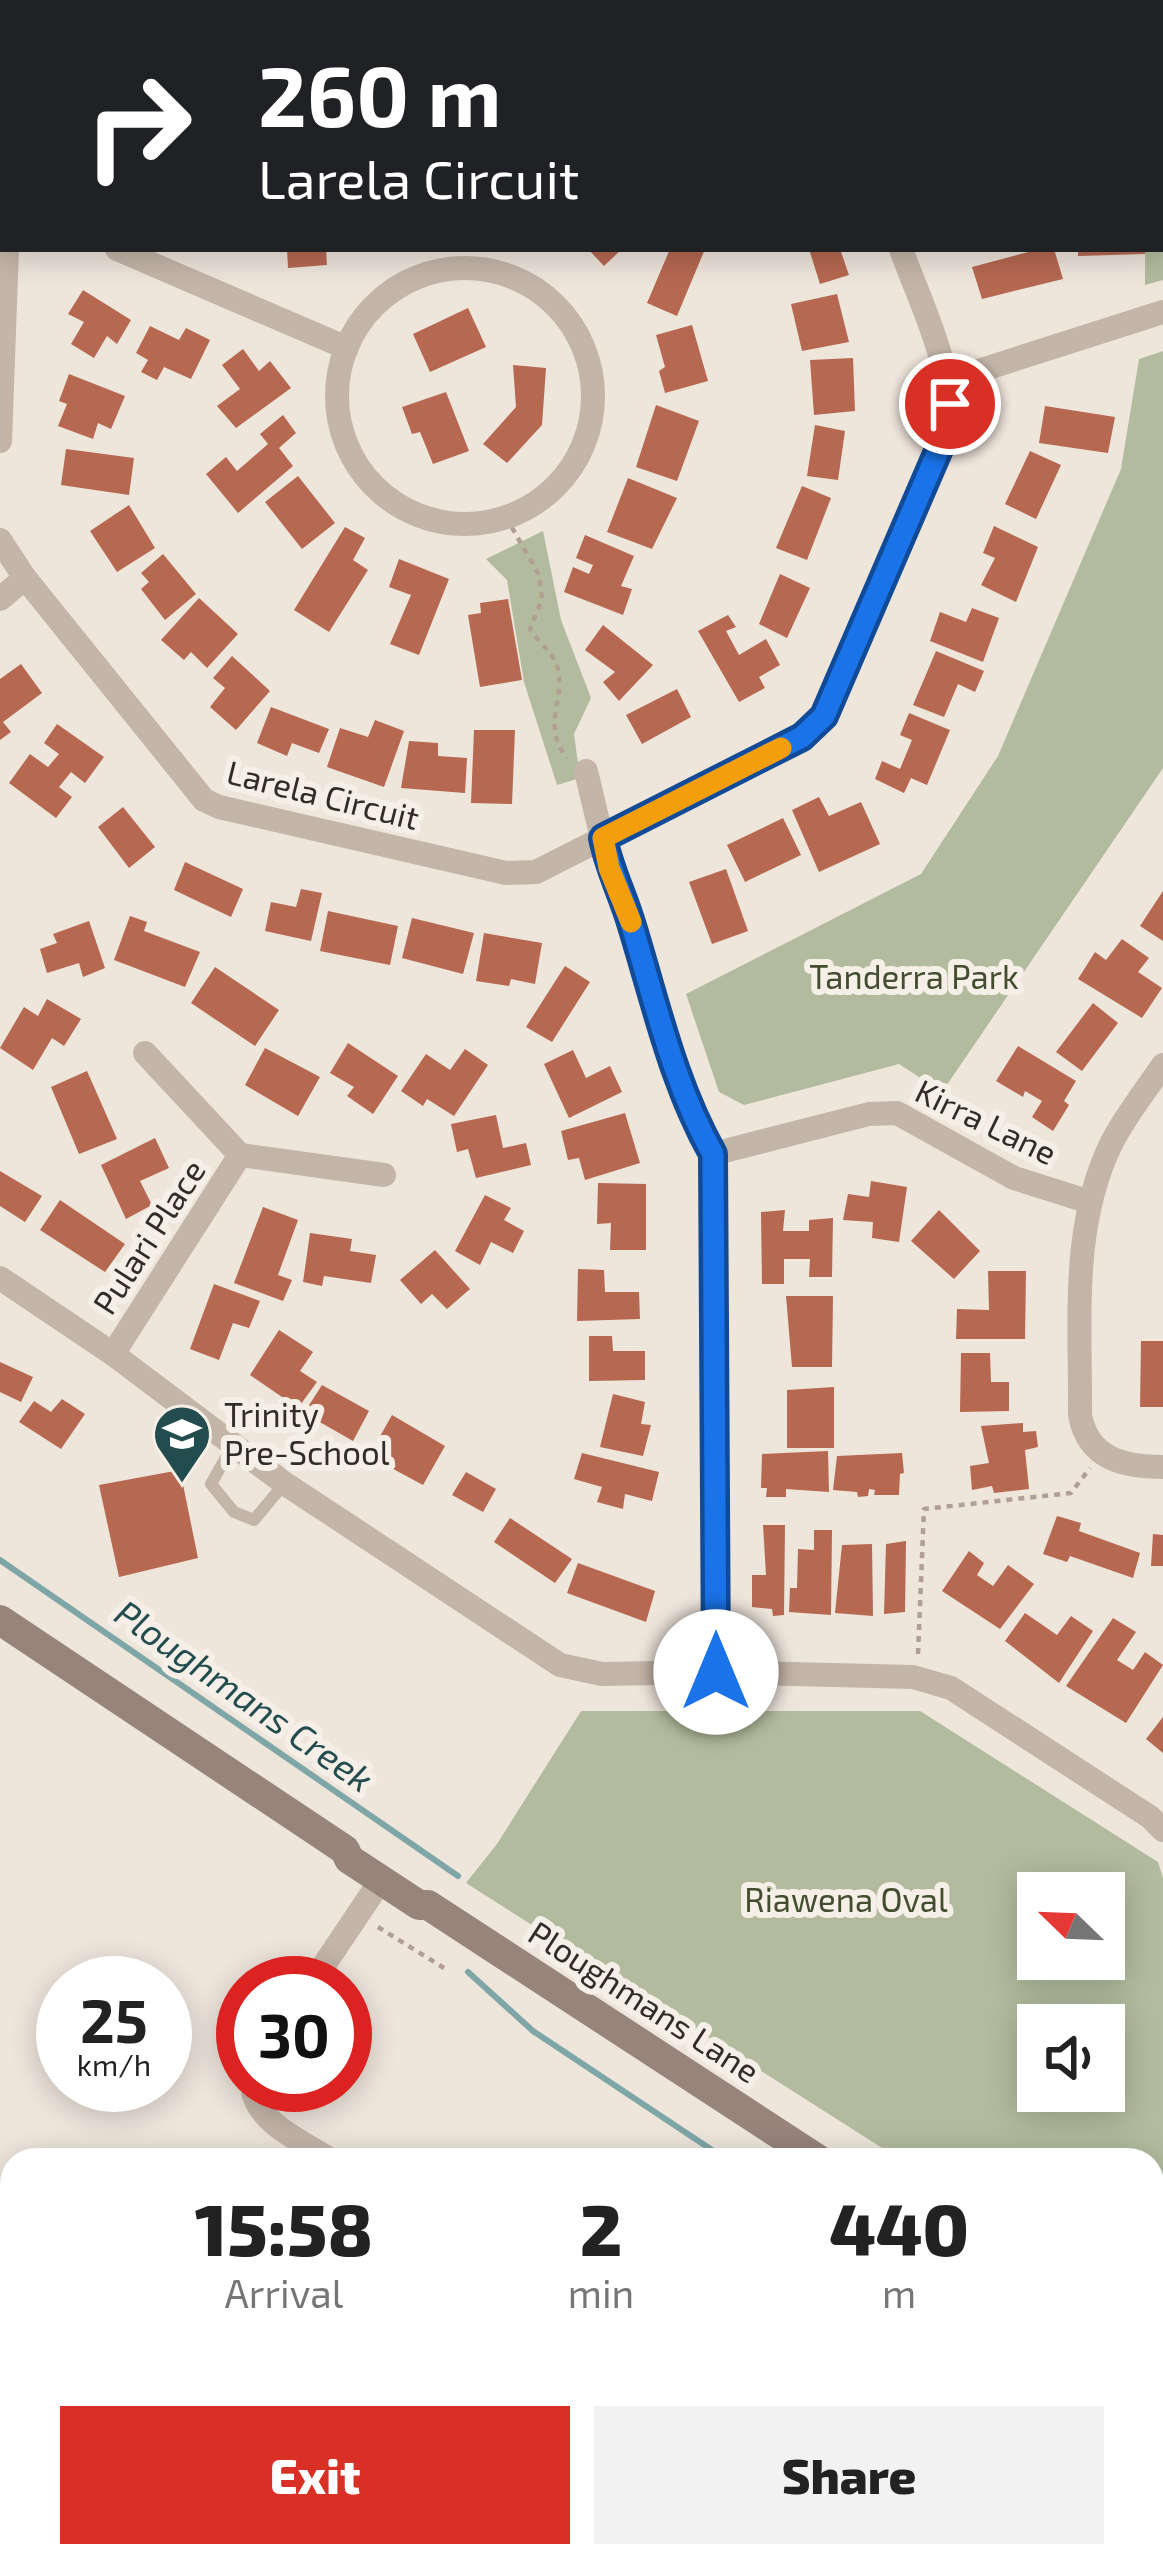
<!DOCTYPE html>
<html lang="en">
<head>
<meta charset="utf-8">
<style>
  :root { --surface:#fff; --page:#f2f2f2; --text:#222; --muted:#767676; --accent:#d93025 }
  body { margin:0; font-family:"Exo 2",sans-serif; background:var(--page); color:var(--text); height:100vh; display:flex; flex-direction:column; font-size:45px; white-space:nowrap }
  * { box-sizing:border-box; margin:0 }
  p { font-size:39px; color:var(--muted) }
  .icon { flex:none; width:66px; height:66px; fill:none; stroke:currentColor; stroke-width:2; stroke-linecap:round; stroke-linejoin:round }
  .map { position:relative; flex:1; overflow:hidden }
  .sheet { position:absolute; left:0px; top:2148px; width:1164px; height:420px; display:flex; flex-direction:column; background:var(--surface); border-radius:36px 36px 0 0; box-shadow:0 6px 30px #0003 }
  .sheet>* { flex:none }
  .banner { position:absolute; left:0px; top:0px; width:1164px; height:252px; box-shadow:0 6px 30px #0003; background:#202124; color:#fff; overflow:hidden }
  .needle { width:78px; rotate:293deg }
  .controls { position:absolute; left:1017px; top:1872px; display:grid; gap:24px }
  .controls a { display:grid; place-items:center; width:108px; height:108px; border-radius:0px; background:var(--surface); box-shadow:0 6px 30px #0003; font-size:60px }
  .speed { position:absolute; left:36px; top:1956px; display:flex; gap:24px; font-size:60px; font-weight:700; text-align:center }
  .speed>* { display:grid; place-content:center; width:156px; height:156px; border-radius:50%; background:var(--surface); box-shadow:0 6px 30px #0003; line-height:1 }
  .speed small { font-size:30px; font-weight:400 }
  .speed .limit { border:18px solid #d22; background:#fff; color:#111 }
  .pin { position:absolute; display:grid; place-items:center; width:102px; height:102px; color:#fff; margin:-51px; border:6px solid #fff; border-radius:50%; box-shadow:0 3px 12px #0007 }
  .me { position:absolute; width:132px; margin:-66px; rotate:0deg; stroke-linejoin:round; filter:drop-shadow(0 0 9px #0008) }
  .turn { display:flex; align-items:center; gap:42px; height:252px; padding:0 60px; font-size:54px }
  .turn .icon { width:156px; height:156px; stroke-width:2.5 }
  .turn b { display:block; font-size:84px; line-height:102px }
  .eta { display:flex; justify-content:space-evenly; align-items:center; height:204px; text-align:center }
  .eta b { font-size:72px; font-weight:800; line-height:84px }
  .button { display:flex; gap:24px; margin-top:auto; padding:24px 60px }
  .button a { flex:1; height:138px; border-radius:0px; background:var(--accent); color:#fff; font-size:48px; font-weight:800; line-height:138px; text-align:center }
  .button a+a { background:var(--page); color:var(--text) }
  .map>svg:first-child { display:block }
</style>
</head>
<body>
<div class="map">
<svg width="1163" height="2568" viewBox="0 0 1163 2568">
  <rect width="100%" height="100%" fill="#eee5db"/>
  <path fill="#b2bb9d" fill-rule="evenodd" d="M1163,60V280L1145,285V249H1161Z
    M1163,351V768L942,1092L899,1064L744,1105L719,1092L686,994L921,874L998,756L1121,469L1139,359Z
    M543,531L561,620L591,698L574,734L580,778L557,785L524,682L507,580L486,559Z
    M581,1711H920L1158,1862L1163,1878V2245L1152,2262V2160H901L466,1883L497,1844ZM1104,1893V1959H1038V1893ZM1104,2025V2091H1038V2025Z"/>
  <g fill="none" stroke-linecap="round" stroke-linejoin="round">
    <path stroke="#7ea6a7" stroke-width="6" d="M0,1560L458,1876
      M468,1972L533,2031L727,2160
      M1152,2530L1163,2539"/>
  </g>
  <path fill="#b66851" d="M287,249H326L327,265L288,268Z
    M588,249H622L604,266Z
    M670,249H705L677,316L647,303Z
    M809,249H840L849,275L820,284Z
    M1039,249H1054L1063,279L982,299L972,267Z
    M1078,249H1145V254L1078,256Z
    M83,290L131,320L117,344L107,336L94,358L71,344L84,322L68,314Z
    M837,294L849,342L802,351L791,304Z
    M468,308L486,347L430,372L413,334Z
    M692,325L708,381L665,393L659,371L665,367L656,335Z
    M150,326L179,340L186,328L210,340L191,379L164,367L157,380L141,372L148,360L136,353Z
    M243,349L259,371L270,361L291,388L236,428L217,406L240,389L222,365Z
    M853,358L855,411L814,415L810,360Z
    M513,365L546,368L542,425L507,463L483,444L516,407Z
    M69,374L125,396L111,429L98,423L93,439L58,426L67,404L59,401Z
    M446,392L469,451L433,464L420,432L412,434L402,407Z
    M656,405L699,421L677,481L636,467Z
    M1045,406L1115,417L1108,453L1039,443Z
    M283,415L296,433L279,448L293,466L238,513L206,474L226,457L237,471L268,444L260,434Z
    M815,425L845,431L838,480L807,476Z
    M66,449L134,458L129,495L61,485Z
    M1030,451L1061,465L1036,519L1005,504Z
    M298,476L335,523L302,549L265,502Z
    M628,478L677,498L652,549L607,532Z
    M802,486L831,498L807,560L776,548Z
    M129,505L155,548L117,572L90,531Z
    M994,526L1038,547L1016,602L981,585L995,558L983,553Z
    M345,527L365,538L353,560L368,570L329,632L294,610Z
    M585,535L634,556L621,586L632,589L623,615L564,592L573,567L589,574L593,565L576,558Z
    M163,554L196,594L165,620L141,589L149,582L141,573Z
    M399,559L449,579L419,655L390,644L411,595L389,587Z
    M780,574L810,588L787,638L759,624Z
    M199,598L238,634L207,668L191,652L184,660L161,640Z
    M508,599L522,680L480,687L468,615L481,613L480,603Z
    M972,608L999,618L983,662L930,641L940,612L966,622Z
    M728,615L736,627L726,631L739,655L766,639L780,665L759,677L765,688L739,702L698,631Z
    M603,625L653,665L619,701L603,682L615,672L585,650Z
    M936,651L984,671L975,692L958,684L944,717L913,705Z
    M232,656L270,691L236,730L210,707L225,688L213,678Z
    M21,664L42,693L3,722L11,732L0,740V679Z
    M677,689L691,717L642,744L626,715Z
    M271,707L329,729L319,753L292,743L287,756L257,743Z
    M909,713L950,730L927,785L911,778L904,793L875,779L882,761L900,769L912,740L900,735Z
    M375,720L404,731L384,787L327,767L340,728L368,737Z
    M57,724L104,757L85,783L71,772L59,787L72,797L56,818L9,783L30,754L48,767L59,754L44,743Z
    M474,730H515L512,804L471,803Z
    M409,741L438,743V756L467,758L465,793L401,788Z
    M819,797L829,816L861,802L880,844L819,872L792,810Z
    M123,807L155,847L129,868L98,827Z
    M783,818L801,855L745,882L727,845Z
    M185,862L243,889L231,917L174,890Z
    M726,869L748,931L712,944L689,882Z
    M301,889L322,893L311,941L265,931L271,902L296,907Z
    M1163,891V941L1140,926Z
    M328,911L398,926L390,965L320,951Z
    M130,916L147,922L144,931L200,952L185,987L114,960Z
    M412,918L474,933L463,974L402,958Z
    M89,921L105,968L83,977L79,963L47,973L40,949L57,943L53,934Z
    M484,933L542,943L535,984L511,979L509,986L476,981Z
    M1122,939L1149,958L1138,972L1162,988L1142,1018L1078,979L1095,952L1106,960Z
    M565,966L590,982L552,1042L526,1027Z
    M215,967L279,1010L255,1046L191,1003Z
    M47,999L81,1019L64,1046L52,1038L33,1070L0,1048L24,1007L38,1016Z
    M1093,1003L1118,1023L1082,1071L1056,1052Z
    M348,1043L398,1076L373,1114L347,1096L354,1087L330,1073Z
    M1018,1046L1076,1081L1064,1101L1069,1105L1053,1131L1032,1117L1042,1101L1025,1091L1023,1097L996,1081Z
    M265,1048L320,1077L298,1116L245,1085Z
    M465,1049L488,1065L454,1116L427,1099L423,1106L401,1091L426,1054L450,1070Z
    M573,1050L586,1078L610,1066L622,1092L569,1118L544,1064Z
    M87,1071L117,1139L79,1154L51,1087Z
    M625,1113L640,1163L585,1180L579,1158L568,1160L561,1131Z
    M496,1115L503,1148L526,1143L531,1165L476,1178L468,1149L457,1152L451,1124Z
    M155,1138L169,1168L140,1181L152,1205L126,1219L101,1165Z
    M0,1171L42,1196L25,1222L0,1206Z
    M871,1181L907,1187L899,1242L872,1238L873,1222L843,1220L848,1194L869,1197Z
    M598,1183L646,1184V1250H610L611,1223L597,1224Z
    M485,1195L511,1208L504,1220L524,1231L513,1253L491,1242L480,1265L455,1251Z
    M60,1200L125,1244L105,1272L40,1230Z
    M263,1207L298,1220L278,1275L292,1280L283,1301L234,1283Z
    M785,1210L783,1231H809V1220L833,1218L832,1277H809L810,1259H784V1284H762L761,1212Z
    M939,1210L980,1251L954,1279L911,1241Z
    M310,1233L352,1239L350,1251L376,1255L371,1283L324,1276L322,1286L303,1282Z
    M435,1250L470,1289L447,1309L432,1294L421,1304L400,1280Z
    M578,1269L604,1270L605,1292H639L640,1319L577,1321Z
    M988,1271H1026L1025,1339H956L957,1309L989,1310Z
    M214,1284L260,1301L249,1328L233,1323L219,1360L190,1349Z
    M786,1296H833L832,1367H792Z
    M279,1330L313,1352L300,1371L317,1382L298,1408L250,1375Z
    M589,1336H612L613,1351H645V1380L589,1381Z
    M1141,1341H1163V1407H1140Z
    M961,1353H990L991,1382H1009V1411L960,1412Z
    M0,1362L33,1377L21,1402L0,1392Z
    M322,1385L369,1411L353,1441L304,1413Z
    M834,1387V1448H787V1390Z
    M613,1394L645,1402L641,1424L651,1425L643,1456L600,1447Z
    M62,1399L85,1414L61,1449L19,1422L34,1401L51,1412Z
    M392,1415L445,1446L423,1485L369,1456Z
    M1023,1423V1432L1036,1431L1038,1447L1025,1450L1029,1489L994,1493L992,1486L972,1490L970,1466L989,1463L981,1426Z
    M828,1451L829,1492L786,1489V1497H766L767,1488H761L762,1454Z
    M582,1453L659,1472L652,1501L625,1494L623,1509L597,1502L602,1487L574,1479Z
    M902,1453L904,1473L900,1474L899,1495H874L875,1490L869,1489L868,1496L858,1497L857,1492L833,1490L837,1456Z
    M180,1470L198,1558L119,1577L99,1485Z
    M466,1472L496,1489L483,1512L452,1495Z
    M1057,1516L1081,1523L1079,1531L1140,1553L1133,1578L1070,1556L1067,1562L1043,1554Z
    M510,1518L572,1559L555,1583L494,1542Z
    M763,1525H785L784,1615L773,1616L772,1609L752,1607V1575H766Z
    M814,1530H832L831,1615L789,1612L790,1588H797L798,1549L814,1550Z
    M1153,1534L1163,1535V1566H1151Z
    M906,1541L905,1612L884,1614L886,1544Z
    M872,1544L873,1616L835,1613L842,1545Z
    M969,1551L984,1563L977,1575L993,1586L1008,1565L1034,1584L1000,1629L942,1591Z
    M578,1563L655,1591L646,1622L567,1593Z
    M1025,1613L1057,1635L1071,1616L1093,1631L1059,1683L1005,1641Z
    M1113,1618L1136,1632L1117,1660L1133,1670L1145,1652L1163,1665L1126,1723L1066,1686Z
    M1163,1717V1753L1146,1739Z
    M12,2371V2415L0,2407V2389Z
    M12,2556H34L55,2568H5Z
    M306,2556H362L366,2558L359,2568H298Z"/>
  <g fill="none" stroke-linecap="round" stroke-linejoin="round">
    <path stroke="#b09f93" stroke-width="4.5" stroke-dasharray="6 6" stroke-linecap="butt" d="M506,517L539,575L542,599L530,629C538,643 555,653 558,670C565,704 541,724 567,758
      M918,1654L924,1509L1071,1493L1090,1468
      M378,1927L444,1968"/>
    <path stroke="#c4b5a9" stroke-width="12" d="M233,1445L211,1484L234,1512L254,1520L284,1484"/>
    <path stroke="#c4b5a9" stroke-width="24" d="M696,0L701,3
      M204,3L207,0
      M0,199L3,200
      M117,249L347,348
      M337 396a128 128 0 1 1 256 0a128 128 0 1 1-256 0Z
      M947,381L1163,312
      M0,441L7,249
      M0,540L25,578L204,800L219,807L506,873L536,872L802,737L832,703L946,433C958,373 921,306 901,249
      M0,599L25,578
      M586,771L609,868L625,903L685,1104L713,1154L716,1672
      M145,1053L240,1155L384,1175
      M1163,1065C1146,1090 1126,1115 1112,1142C1070,1227 1081,1323 1080,1415C1088,1459 1124,1467 1163,1467
      M713,1154L869,1114L897,1113L1014,1178L1090,1202
      M0,1278L113,1354L284,1483L560,1665L602,1674L716,1672L913,1677L951,1688L1150,1817L1163,1830
      M113,1354L240,1155
      M312,1983L381,1880
      M252,2085C255,2123 302,2141 331,2160
      M0,2475L12,2483
      M119,2556L137,2568
      M858,2556L867,2560"/>
    <path stroke="#97847b" stroke-width="30" d="M0,1620L345,1850L349,1859L419,1905H428L819,2160
      M1152,2381L1163,2389"/>
  </g>
  <g fill="none" stroke-linecap="round" stroke-linejoin="round">
    <g stroke="#114b97" stroke-width="30">
      <path id="route" d="M716,1672L713,1154C673,1083 656,1004 632,926C623,895 609,869 603,838L802,737L824,716L946,433L950,404"/>
    </g>
    <use href="#route" stroke="#1a73e8" stroke-width="21"/>
    <path stroke="#f59e0b" stroke-width="21" d="M631,922L609,868L603,838L781,748"/>
  </g>
  <defs>
    <g id="school-pin" transform="scale(3)"><path d="M0 17L-7.5 6A9.5 9.5 0 1 1 7.5 6Z" fill="#234c4e" stroke="#f6efe7"/><path d="M0-5L7-2L0 1L-7-2ZM-4 1L0 2.5L4 1V4Q0 6-4 4Z" fill="#fff"/></g>
  </defs>
  <g fill-rule="evenodd">
    <use href="#school-pin" x="182" y="1434"/>
  </g>
  <g text-anchor="middle" stroke-width="12" stroke-linejoin="round" paint-order="stroke">
    <g font-size="33" fill="#322b28" stroke="#f6efe7">
      <text transform="translate(323 795) rotate(14)" y="12">Larela Circuit</text>
      <text transform="translate(986 1122) rotate(26)" y="12">Kirra Lane</text>
      <text transform="translate(149 1237) rotate(-57)" y="12">Pulari Place</text>
      <text transform="translate(644 2002) rotate(33)" y="12">Ploughmans Lane</text>
    </g>
    <g font-size="33" fill="#434d2f" stroke="#f6efe7">
      <text x="914" y="989">Tanderra Park</text>
      <text x="846" y="1912">Riawena Oval</text>
    </g>
    <g font-size="33" fill="#322b28" stroke="#f6efe7" text-anchor="start">
      <text x="224" y="1427">Trinity<tspan x="224" dy="38">Pre-School</tspan></text>
    </g>
    <g font-size="36" font-style="italic" fill="#234c4e" stroke="#f6efe7">
      <text transform="translate(244 1696) rotate(35)" y="13">Ploughmans Creek</text>
    </g>
  </g>
</svg>
<div class="controls">
<a><svg class="needle" viewBox="-14 -14 28 28"><path d="M0-13l5 13h-10z" fill="#e53935"/><path d="M0 13l5-13h-10z" fill="#767676"/></svg></a>
<a><svg class="icon" aria-label="sound" viewBox="0 0 24 24"><path d="M4 9h4l5-4v14l-5-4H4zM17 9q2 3 0 6"/></svg></a>
</div>
<div class="speed"><div>25<small>km/h</small></div><div class="limit">30</div></div>
<div class="pin" style="left:950px;top:404px;background:#d93025"><svg class="icon" aria-label="arrive" viewBox="0 0 24 24"><path d="M6 21V4h12l-3 4 3 4H6"/></svg></div>
<svg class="me" style="left:716px;top:1672px" viewBox="-20 -20 40 40"><circle r="19" fill="#fff"/><path d="M0-13L10 11 0 6-10 11z" fill="#1a73e8"/></svg>
<div class="banner">
<div class="turn"><svg class="icon" aria-label="right" viewBox="0 0 24 24"><path d="M7 20v-9h11M14 6l5 5-5 5"/></svg><div><b>260 m</b>Larela Circuit</div></div>
</div>
<section class="sheet">
<div class="eta">
<div><b>15:58</b><p>Arrival</p></div>
<div><b>2</b><p>min</p></div>
<div><b>440</b><p>m</p></div>
</div>
<div class="button"><a>Exit</a><a>Share</a></div>
</section>
</div>
</body>
</html>
